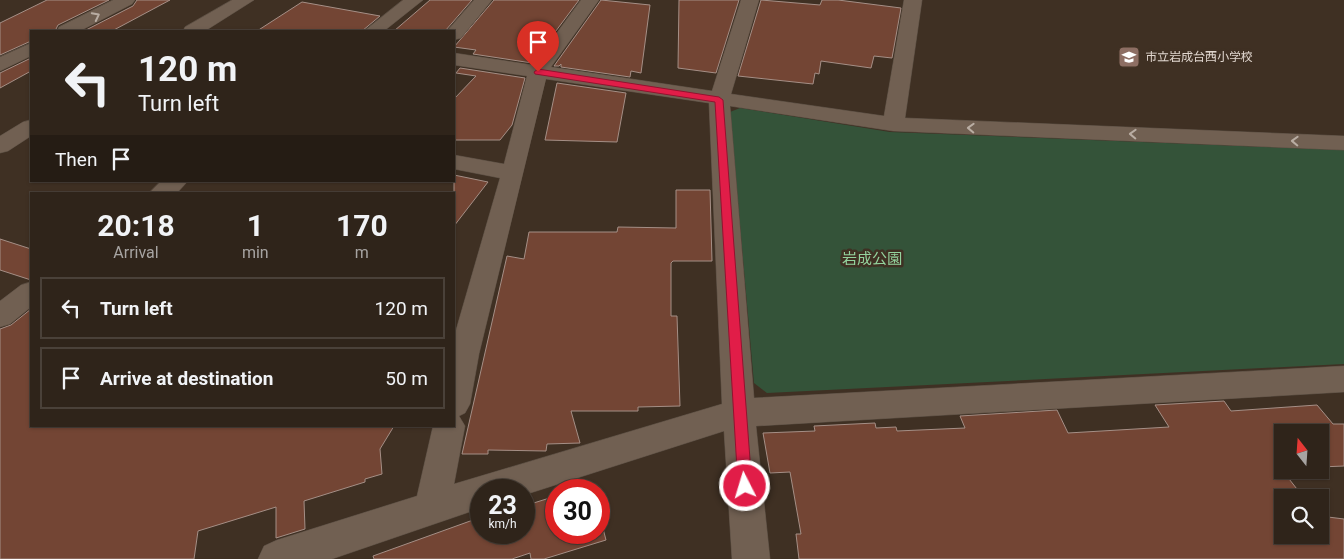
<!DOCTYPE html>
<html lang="en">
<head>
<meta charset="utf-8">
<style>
  :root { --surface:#2f241a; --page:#372c23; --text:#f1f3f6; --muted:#a7a4a2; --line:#4a4139 }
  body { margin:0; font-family:Roboto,"Noto Sans JP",sans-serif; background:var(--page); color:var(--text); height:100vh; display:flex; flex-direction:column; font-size:19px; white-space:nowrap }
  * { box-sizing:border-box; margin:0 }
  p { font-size:16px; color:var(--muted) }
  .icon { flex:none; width:28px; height:28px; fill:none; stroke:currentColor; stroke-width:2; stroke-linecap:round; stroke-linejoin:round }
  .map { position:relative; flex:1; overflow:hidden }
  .drawer { position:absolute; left:30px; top:192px; width:425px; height:235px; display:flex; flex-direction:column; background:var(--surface); border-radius:0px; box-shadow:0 1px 4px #0004,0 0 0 1px var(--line) }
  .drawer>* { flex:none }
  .banner { position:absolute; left:30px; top:30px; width:425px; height:152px; border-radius:0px; box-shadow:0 1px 4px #0004,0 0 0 1px var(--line); background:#2f241a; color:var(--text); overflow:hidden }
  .needle { width:32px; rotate:343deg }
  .controls { position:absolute; left:1274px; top:424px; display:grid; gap:10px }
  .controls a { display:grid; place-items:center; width:55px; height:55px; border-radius:0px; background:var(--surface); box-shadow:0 1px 4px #0004,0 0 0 1px var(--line); font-size:25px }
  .speed { position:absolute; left:470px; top:479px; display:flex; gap:10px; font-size:25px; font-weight:700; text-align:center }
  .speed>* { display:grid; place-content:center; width:65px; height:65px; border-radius:50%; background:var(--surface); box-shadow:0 1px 4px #0004,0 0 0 1px var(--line); line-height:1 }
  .speed small { font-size:12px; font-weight:400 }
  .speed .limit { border:8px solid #d22; background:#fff; color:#111 }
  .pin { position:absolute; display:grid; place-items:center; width:42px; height:42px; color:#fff; margin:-51px -21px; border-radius:50% 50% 50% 0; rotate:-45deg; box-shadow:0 0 5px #0007 }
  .pin .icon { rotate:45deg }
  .me { position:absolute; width:55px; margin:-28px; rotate:355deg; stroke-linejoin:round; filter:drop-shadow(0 0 4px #0008) }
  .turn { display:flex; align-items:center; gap:18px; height:105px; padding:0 25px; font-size:22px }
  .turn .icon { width:65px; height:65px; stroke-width:2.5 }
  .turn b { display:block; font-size:35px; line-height:42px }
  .then { display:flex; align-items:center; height:48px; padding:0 25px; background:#0003; gap:10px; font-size:19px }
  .eta { display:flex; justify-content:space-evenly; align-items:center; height:85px; text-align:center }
  .eta b { font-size:30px; font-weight:700; line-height:35px }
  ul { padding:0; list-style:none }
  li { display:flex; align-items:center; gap:15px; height:62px; margin:0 10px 8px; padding:0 15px; border:2px solid var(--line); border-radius:0px }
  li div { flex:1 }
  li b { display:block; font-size:19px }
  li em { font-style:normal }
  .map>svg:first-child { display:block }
</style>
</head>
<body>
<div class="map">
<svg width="1344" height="559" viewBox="0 0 1344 559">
  <rect width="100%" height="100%" fill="#3f3023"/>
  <path fill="#345339" d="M740,108L890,132L1344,150V364L767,393L754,383L730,112Z"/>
  <path fill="#734534" stroke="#a58f86" d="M47,0H109L58,25L55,31H31V41L0,55V23Z
    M137,0H170L112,31H84L133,6Z
    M430,0H472L445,31H394Z
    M494,0H579L532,63L473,54L476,50L454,47Z
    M601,0L650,5L641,73L631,71L630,77L561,67V64L559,66H554Z
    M679,0H739L716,73L678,68Z
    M761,0L820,5L822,0H838L901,8L892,58L874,56L871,68L821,61L819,74L815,73L813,84L738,76Z
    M302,2L380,16L362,31H257Z
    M31,58V71L0,88V73Z
    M460,68L525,78L512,125L500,140H454V99L476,76L456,73Z
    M557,83L626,93L617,142L545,140Z
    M454,175L488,182L454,226Z
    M676,190H710L711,225L712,261H673L671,263V316H677L680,406L638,407V411H571L580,443L547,444L546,451L488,450V454H462L507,256L524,259L529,232H617L618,227L676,228Z
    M0,239L31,249V280L0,270Z
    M31,309V426H394L380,449L382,474L365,479V482L304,501L305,529L276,538V507L198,531L194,559H0V329L11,325Z
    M1224,401L1231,411L1317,405L1333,424H1344V466L1320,467V432H1282V470L1304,498H1282V535H1320V516L1344,519V559H799L796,534H801L790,472L770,473L763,433L815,431L814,426L875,423L876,428L896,427L897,431L965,428L960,416L1057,410L1068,433L1169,427L1155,405Z
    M556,496V532H599V513L606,540L544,559H531L530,553L512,559H374L373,556L473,520L481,518V532H524V506Z"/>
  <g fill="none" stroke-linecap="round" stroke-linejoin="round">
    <g stroke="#594d42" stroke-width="1">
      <path id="street" d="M113,0H135L132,4L80,31H57L59,27Z
        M403,0H423L384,31H364Z
        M474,0H492L461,38L454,40V31H447Z
        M581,0H599L551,67L712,91L741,0H759L731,94L884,116L904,0H922L905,118L1344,136V150L893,131L730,106L754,398L1344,366V392L756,426L770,559H732L724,431L524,495V490H481V508L332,559H258L264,546L277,540L417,496L433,426H454V337L500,178L454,169V155L504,164L527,76L454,65V53L533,65ZM546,79L709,103L722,404L454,484L465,426L459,416L465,413L470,404L479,354Z
        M31,43V56L0,71V57Z
        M161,181H188L176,194H148Z
        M31,282V307L10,324L0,327V301L21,285Z"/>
    </g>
    <g stroke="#594d42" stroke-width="1">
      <path id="secondary" d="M232,0H254L205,31H183L185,27Z
        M31,120V136L8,151L0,153V136L23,122Z"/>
    </g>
    <use href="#street" fill="#716052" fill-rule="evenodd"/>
    <use href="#secondary" fill="#716052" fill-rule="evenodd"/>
  </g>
  <defs><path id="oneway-chevron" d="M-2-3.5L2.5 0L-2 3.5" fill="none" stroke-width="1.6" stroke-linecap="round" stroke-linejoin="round" transform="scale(1.25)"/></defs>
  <g stroke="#b9ada3">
    <use href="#oneway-chevron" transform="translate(96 16) rotate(-27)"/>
    <use href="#oneway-chevron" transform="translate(971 128) rotate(-178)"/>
    <use href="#oneway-chevron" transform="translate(1133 134) rotate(-178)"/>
    <use href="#oneway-chevron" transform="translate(1295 141) rotate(-178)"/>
  </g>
  <path fill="#e11d48" stroke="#92132f" d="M538,69L719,97L723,100L752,486L750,491L745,493L740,491L738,486L715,102L535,74L534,72Z"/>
  <defs>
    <g id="school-square" transform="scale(1.125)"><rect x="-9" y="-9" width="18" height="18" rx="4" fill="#8d6e63" stroke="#3f3023"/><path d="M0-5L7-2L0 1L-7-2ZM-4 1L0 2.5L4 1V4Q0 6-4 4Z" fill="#fff"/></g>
  </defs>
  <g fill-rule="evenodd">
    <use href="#school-square" x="1129" y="57"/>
  </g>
  <g text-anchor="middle" stroke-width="5" stroke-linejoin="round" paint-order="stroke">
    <g font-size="12" fill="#e0d6ce" stroke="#3f3023" text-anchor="start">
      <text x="1145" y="61">市立岩成台西小学校</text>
    </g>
    <g font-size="15" fill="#93d29d" stroke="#3f3023">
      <text x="872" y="264">岩成公園</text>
    </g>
  </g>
</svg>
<div class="controls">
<a><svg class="needle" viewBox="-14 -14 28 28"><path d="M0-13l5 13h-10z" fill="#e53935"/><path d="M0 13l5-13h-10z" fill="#a7a4a2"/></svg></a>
<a><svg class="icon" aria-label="search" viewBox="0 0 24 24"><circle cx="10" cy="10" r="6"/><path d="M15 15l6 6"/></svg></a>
</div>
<div class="speed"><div>23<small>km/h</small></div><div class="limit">30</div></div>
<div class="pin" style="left:538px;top:72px;background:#d93025"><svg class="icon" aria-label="arrive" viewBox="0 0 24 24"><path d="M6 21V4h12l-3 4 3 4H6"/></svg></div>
<svg class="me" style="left:745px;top:486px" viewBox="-20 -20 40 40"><circle r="17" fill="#e11d48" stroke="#fff" stroke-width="3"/><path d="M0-11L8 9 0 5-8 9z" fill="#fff"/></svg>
<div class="banner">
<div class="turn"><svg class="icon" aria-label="left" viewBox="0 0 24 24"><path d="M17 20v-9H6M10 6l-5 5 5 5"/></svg><div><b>120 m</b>Turn left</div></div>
<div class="then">Then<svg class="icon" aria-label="arrive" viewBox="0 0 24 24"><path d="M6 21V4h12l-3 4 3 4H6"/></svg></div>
</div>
<section class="drawer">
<div class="eta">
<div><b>20:18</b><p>Arrival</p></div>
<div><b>1</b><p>min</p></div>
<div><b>170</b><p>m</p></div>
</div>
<ul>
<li><svg class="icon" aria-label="left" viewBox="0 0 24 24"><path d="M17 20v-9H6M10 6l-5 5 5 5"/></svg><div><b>Turn left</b></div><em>120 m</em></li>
<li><svg class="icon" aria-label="arrive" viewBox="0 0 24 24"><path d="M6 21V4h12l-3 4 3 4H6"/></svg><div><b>Arrive at destination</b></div><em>50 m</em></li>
</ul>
</section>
</div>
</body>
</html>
